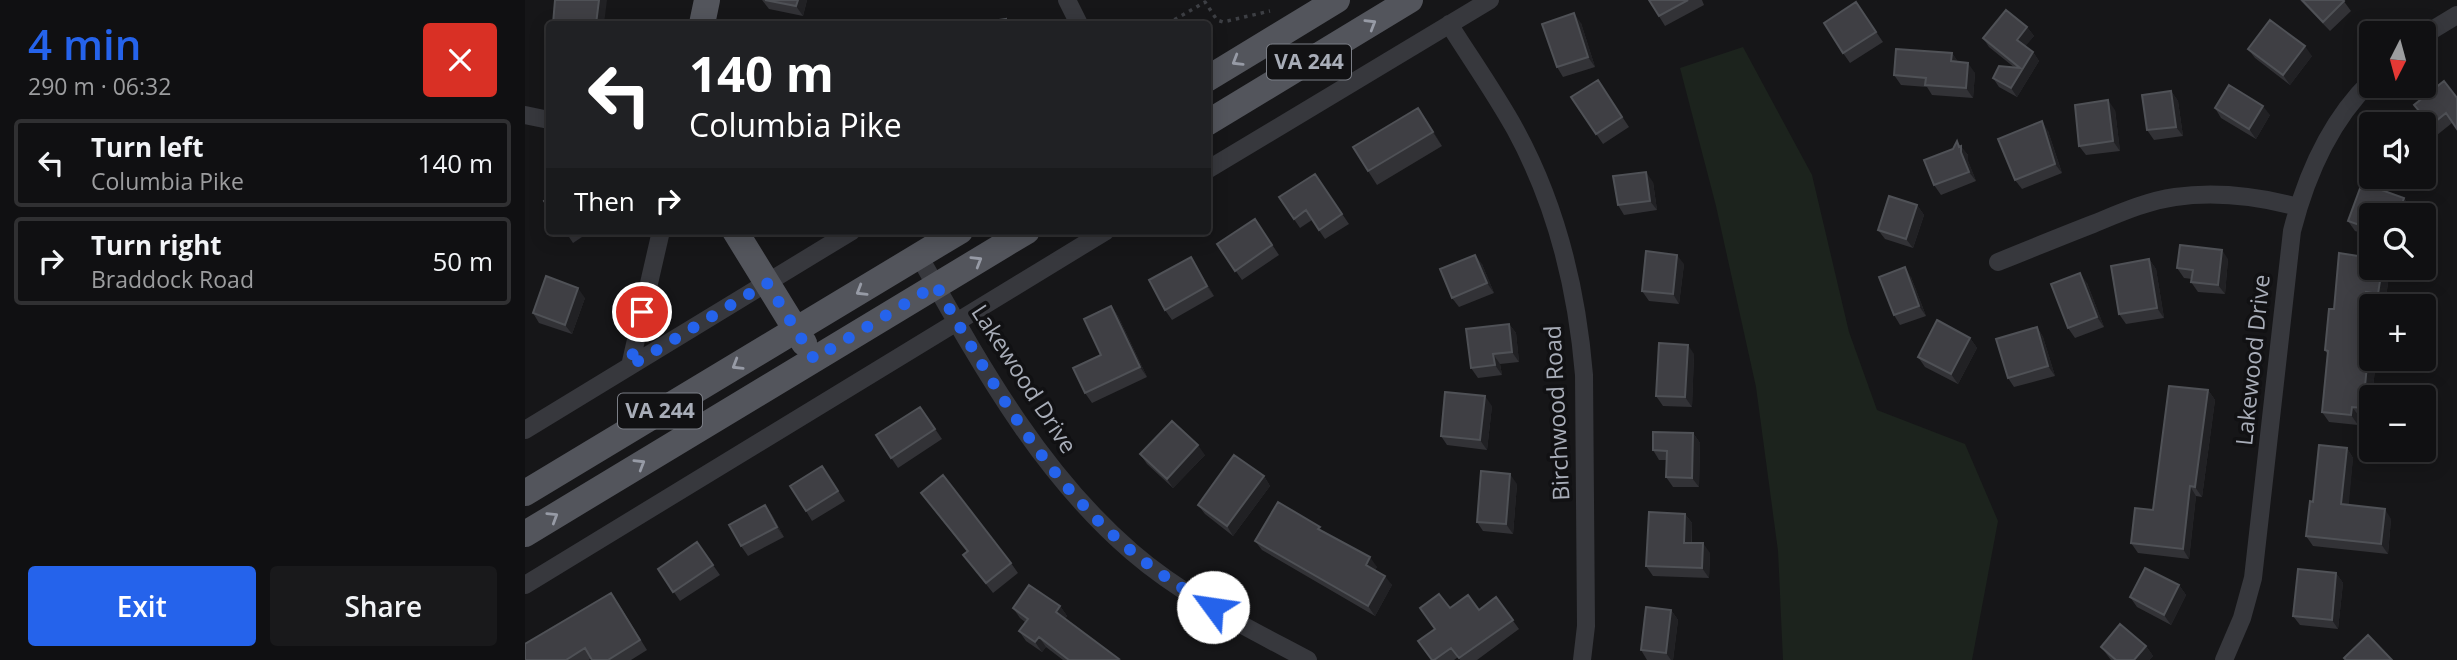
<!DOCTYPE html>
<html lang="en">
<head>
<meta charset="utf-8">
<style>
  :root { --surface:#101012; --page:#19191b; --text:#f1f3f6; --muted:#9c9d9f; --line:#303032; --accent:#2563eb }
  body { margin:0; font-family:"Open Sans",sans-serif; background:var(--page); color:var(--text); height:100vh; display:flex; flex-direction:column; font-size:26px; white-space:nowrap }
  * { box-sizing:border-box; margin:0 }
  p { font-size:23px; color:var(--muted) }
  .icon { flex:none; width:38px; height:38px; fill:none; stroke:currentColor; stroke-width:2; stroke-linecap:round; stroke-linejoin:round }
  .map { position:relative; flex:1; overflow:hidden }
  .panel { display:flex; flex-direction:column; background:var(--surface); width:525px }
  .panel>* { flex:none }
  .top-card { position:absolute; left:21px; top:21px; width:665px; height:214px; border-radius:7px; box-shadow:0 4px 18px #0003,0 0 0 2px var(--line); background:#202124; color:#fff; overflow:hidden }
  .needle { width:46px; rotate:186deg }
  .tools { position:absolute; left:1834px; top:21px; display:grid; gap:14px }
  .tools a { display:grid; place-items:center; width:77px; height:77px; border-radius:7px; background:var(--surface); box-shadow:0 4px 18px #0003,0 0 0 2px var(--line); font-size:35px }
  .pin { position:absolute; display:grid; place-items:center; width:60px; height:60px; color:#fff; margin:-30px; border:4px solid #fff; border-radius:50%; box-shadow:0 2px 7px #0007 }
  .me { position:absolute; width:77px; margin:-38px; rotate:301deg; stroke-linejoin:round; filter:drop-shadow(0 0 5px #0008) }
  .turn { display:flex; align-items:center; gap:24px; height:147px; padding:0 28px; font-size:32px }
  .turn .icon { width:91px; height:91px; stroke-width:2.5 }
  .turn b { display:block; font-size:49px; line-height:60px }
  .then { display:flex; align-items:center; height:66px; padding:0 28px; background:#0003; gap:14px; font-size:26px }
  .round { display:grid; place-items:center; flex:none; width:74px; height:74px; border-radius:7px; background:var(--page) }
  .head { display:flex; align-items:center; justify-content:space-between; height:119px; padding:0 28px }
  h1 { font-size:42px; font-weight:600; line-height:52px; color:var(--accent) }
  .action { display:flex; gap:14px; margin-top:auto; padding:14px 28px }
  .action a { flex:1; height:80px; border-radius:7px; background:var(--accent); color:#fff; font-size:28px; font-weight:600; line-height:80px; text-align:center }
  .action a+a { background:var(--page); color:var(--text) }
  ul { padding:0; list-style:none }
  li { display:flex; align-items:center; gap:21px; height:88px; margin:0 14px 10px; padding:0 14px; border:4px solid var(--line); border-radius:7px }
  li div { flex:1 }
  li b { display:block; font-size:26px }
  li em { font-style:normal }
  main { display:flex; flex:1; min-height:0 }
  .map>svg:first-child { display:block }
</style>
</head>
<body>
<main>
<section class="panel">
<div class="head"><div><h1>4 min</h1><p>290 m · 06:32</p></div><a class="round" style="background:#d93025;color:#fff"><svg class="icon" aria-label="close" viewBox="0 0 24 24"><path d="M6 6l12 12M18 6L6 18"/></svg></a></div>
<ul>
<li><svg class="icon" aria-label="left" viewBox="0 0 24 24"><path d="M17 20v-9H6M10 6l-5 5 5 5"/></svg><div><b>Turn left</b><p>Columbia Pike</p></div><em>140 m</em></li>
<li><svg class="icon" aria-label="right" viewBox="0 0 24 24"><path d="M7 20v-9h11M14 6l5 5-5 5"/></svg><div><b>Turn right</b><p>Braddock Road</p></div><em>50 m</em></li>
</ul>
<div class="action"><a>Exit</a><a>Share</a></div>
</section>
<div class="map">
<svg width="1932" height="660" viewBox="0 0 1932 660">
  <rect width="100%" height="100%" fill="#161618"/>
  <path fill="#1c231d" d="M1218,47L1287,175L1324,332L1352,410L1440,444L1473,521L1447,660H1258L1253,551L1231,387L1191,206L1155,68Z"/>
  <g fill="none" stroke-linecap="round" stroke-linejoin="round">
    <path stroke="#3d3f44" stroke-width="3.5" stroke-dasharray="3.5 5" stroke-linecap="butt" d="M642,24L680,2L692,20L698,22L745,11"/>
    <path stroke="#37383d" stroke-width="18" d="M542,0L554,24
      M924,24C946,59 970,93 990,129C1031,204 1052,290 1059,375L1061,626L1057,660
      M1899,35L1932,15
      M0,115L24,120
      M682,170L965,0
      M394,256C454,362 513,471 607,552C659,597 723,628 783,660
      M1473,262C1505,249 1537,236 1568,224C1595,213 1622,201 1650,197C1692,191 1732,196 1773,207
      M105,366L136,231
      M0,430L327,231
      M0,585L581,231
      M1699,660L1717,618L1728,578L1767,231C1781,176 1805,121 1846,81"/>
    <path stroke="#53555c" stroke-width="26" d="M177,24L182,0
      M682,79L812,0
      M682,123L885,0
      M210,231L279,343
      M0,493L435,231
      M0,534L502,231"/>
  </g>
  <path fill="#323236" d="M237,0H282L278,16L244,9Z
    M1124,0H1177L1179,5L1140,26Z
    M1775,0H1818L1826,11L1805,31Z
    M1331,2L1358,42L1325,63L1318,53Z
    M1056,23L1070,67L1038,77L1032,67Z
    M1502,27L1509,36L1500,46L1508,52L1514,61L1492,97L1474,87L1468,78L1490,68L1464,47L1458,38Z
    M1723,49L1787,56L1765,85L1730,58Z
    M1427,53L1433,62L1450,73L1448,98L1407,95L1402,87L1376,85L1369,75Z
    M1073,80L1104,127L1078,144L1046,97Z
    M1646,91L1653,101L1658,136L1629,140L1622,130Z
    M1932,98L1927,123L1912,135L1889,105Z
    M893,108L917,146L852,185L843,171Z
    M1690,108L1745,115L1731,139L1696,118Z
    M1590,110L1595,151L1561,155L1554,146Z
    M1523,131L1537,173L1497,189L1490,180Z
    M1435,146L1443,155V161L1451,181L1416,195L1409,185Z
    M790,174L824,224L800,239L787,220L775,228L754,197Z
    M1128,182L1132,210L1099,215L1093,205Z
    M1837,183L1879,198L1886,208L1883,215H1846V236L1830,231L1823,221Z
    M1392,205L1399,215L1388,248L1360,239L1353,230Z
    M730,219L754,255L717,280L692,244Z
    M40,231H66L48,243Z
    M666,257L689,296L647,320L640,310Z
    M1624,259L1631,269L1639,318L1601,324L1594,314Z
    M1703,259L1700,294L1673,292L1666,282L1667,279L1659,278L1652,268Z
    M957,264L969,293L934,307L927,298Z
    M1159,264L1154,304L1124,301L1117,291Z
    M1865,269L1860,304L1848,302L1847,306H1846L1845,332L1851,359L1845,418L1834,416L1833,425L1804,422L1797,412L1803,355L1800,350L1809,309Z
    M1386,277L1401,316L1375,325L1369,315Z
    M1562,283L1579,327L1550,338L1543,328Z
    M60,298L47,334L14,323L8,313Z
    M586,306L593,316L622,377L567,403L560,393L576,355Z
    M984,324L991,333L994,362L975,364L977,375L953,378L946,368Z
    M1512,327L1518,337L1530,376L1489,387L1483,378Z
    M1445,338L1452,348L1433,384L1400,367L1393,357Z
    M1169,354L1167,407L1138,406L1131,396Z
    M1683,390L1690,400L1677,497L1671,496L1664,559L1613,553L1606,543L1628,510Z
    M967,406L962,450L922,445L916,436Z
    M395,407L417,439L373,468L351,435Z
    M1168,433L1175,443L1174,487H1148L1141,477L1142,460H1134L1128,450Z
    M1822,448L1828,458L1823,505L1866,519L1863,554L1788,546L1781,536L1788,502Z
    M615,454L680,455L648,488L622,464Z
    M297,466L320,501L287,521L281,511Z
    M739,476L745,486L708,536L680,514L673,505Z
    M992,484L988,534L958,531L952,522Z
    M396,493L486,563L493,573L468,593L438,555L442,552Z
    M240,505L247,515L259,537L223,556L216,546Z
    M1160,514L1167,523V543L1185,553L1184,578L1128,576L1121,566Z
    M799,532L852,567L850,570L867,585L850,616L737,550L730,541Z
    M172,542L195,575L155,601L133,569Z
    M1811,573L1818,583L1813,629L1775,625L1768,616Z
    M1654,585L1661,595L1646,625L1612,607L1605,597Z
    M971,597L994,629L952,660H935L933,657L929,660H906L910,629L925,608L954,610Z
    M93,603L122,650L106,660H67L66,658L64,660H0Z
    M535,606L542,616L540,619L595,660H538L521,647L517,652L501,641L494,631L500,622L495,618L488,608Z
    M1146,610L1153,620L1148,660H1122L1116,650Z
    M1621,646L1628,656L1624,660H1586L1576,647Z"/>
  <path fill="#212124" d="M74,0H82L79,24H71Z
    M273,0H282L278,16L271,6Z
    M1049,13L1056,23L1070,67L1063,57Z
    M1502,27L1509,36L1499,48L1492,40Z
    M1780,46L1787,56L1765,85L1758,75Z
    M1508,52L1514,61L1492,97L1486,88Z
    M1427,53L1434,63L1426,61Z
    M1443,63L1450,73L1448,98L1441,88Z
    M1646,91L1653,101L1658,136L1651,127Z
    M1583,100L1590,110L1595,151L1588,141Z
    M1738,106L1745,115L1731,139L1724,129Z
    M893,108L903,122L917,146L908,132Z
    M1517,121L1523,131L1537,173L1530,164Z
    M1432,141L1443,155V161L1451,181L1444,172Z
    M1121,172L1128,182L1132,210L1125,201Z
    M1876,177H1883L1880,182Z
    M1879,198L1886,208L1883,215H1873Z
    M1392,205L1399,215L1388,248L1381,239Z
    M1697,250L1703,259L1700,294L1693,285Z
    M950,255L957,264L969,293L962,283Z
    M1152,255L1159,264L1154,304L1148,294Z
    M666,257L672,266L689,296L682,286Z
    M1624,259L1631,269L1639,318L1632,308Z
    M1380,267L1386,277L1401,316L1394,306Z
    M1857,268H1864L1865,269L1860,304L1853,294Z
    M1555,273L1562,283L1579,327L1572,317Z
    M53,288L60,298L47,334L40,325Z
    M1841,292L1848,302L1847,306H1846L1844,341L1837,331Z
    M586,306L593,316L622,377L615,367Z
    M984,324L991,333L994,362L987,352Z
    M1512,327L1518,337L1530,376L1523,366Z
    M1845,332L1846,359H1851L1845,418L1838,408Z
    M1445,338L1452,348L1433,384L1426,374Z
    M1163,345L1169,354L1167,407L1160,397Z
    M968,354L975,364L977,375L970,365Z
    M1683,390L1690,400L1677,497L1670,487Z
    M960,396L967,406L962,450L955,440Z
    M1827,407L1834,416L1833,425L1826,415Z
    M1168,433L1175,443L1174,487L1167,478Z
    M673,445L680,455L648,488L642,479Z
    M1822,448L1828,458L1823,514L1816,504Z
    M985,474L992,484L988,534L981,524Z
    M739,476L745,486L708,536L702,526Z
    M1665,486L1671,496L1664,559L1658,549Z
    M240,505L247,515L259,537L252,527Z
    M1860,509L1866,519L1863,554L1856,544Z
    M1160,514L1167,523L1166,552L1159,543Z
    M1178,543L1185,553L1184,578L1177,568Z
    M845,557L852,567L847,575L841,565Z
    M1811,573L1818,583L1813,629L1807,620Z
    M860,576L867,585L850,616L843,606Z
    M1654,585L1661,595L1646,625L1639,615Z
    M535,606L542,616L538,622L531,612Z
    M1146,610L1153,620L1148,660H1146L1141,653Z
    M514,637L521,647L517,652L510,642Z
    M1621,646L1628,656L1624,660H1609Z"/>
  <path fill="#3f3f44" stroke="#4f5156" stroke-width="2" d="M30,0H74L71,24H28Z
    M240,0H273L271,6Z
    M1124,0H1163L1134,16Z
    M1777,0H1818L1819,1L1798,22Z
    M1331,2L1351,32L1318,53L1299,23Z
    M1481,10L1502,27L1492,40L1508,52L1486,88L1468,78L1474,66L1495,68L1458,38Z
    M1049,13L1063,57L1032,67L1017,24Z
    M481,19V24H447Z
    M1745,20L1780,46L1758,75L1723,49Z
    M1371,49L1427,53L1426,61L1443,63L1441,88L1400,85L1401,78L1369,75Z
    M1073,80L1097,117L1071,134L1046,97Z
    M1919,81L1932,98V129L1921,113L1906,125L1889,105Z
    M1704,85L1738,106L1724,129L1690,108Z
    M1646,91L1651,127L1622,130L1617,95Z
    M1583,100L1588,141L1554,146L1550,105Z
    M893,108L908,132L843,171L828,147Z
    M1517,121L1530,164L1490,180L1473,139Z
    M1432,141L1434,147L1436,146V152L1444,172L1409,185L1399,160L1428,149Z
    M1121,172L1125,201L1093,205L1088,176Z
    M790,174L817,214L794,230L781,210L769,219L754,197Z
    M1837,183L1879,198L1873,215H1846V229L1823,221Z
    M1364,196L1392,205L1381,239L1353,230Z
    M24,197V208L19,201Z
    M730,219L747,245L710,271L692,244Z
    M1655,245L1697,250L1693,285L1666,282L1668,270L1652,268Z
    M1121,251L1152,255L1148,294L1117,291Z
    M1814,253L1846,258V268H1857L1853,294L1841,292L1837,331L1845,332L1838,408L1827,407L1826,415L1797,412L1803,351L1800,350L1804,309H1809Z
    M950,255L962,283L927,298L915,269Z
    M666,257L682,286L640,310L624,280Z
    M1624,259L1632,308L1594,314L1586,266Z
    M1380,267L1394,306L1369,315L1354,277Z
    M1555,273L1572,317L1543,328L1526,284Z
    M21,276L53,288L40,325L8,313Z
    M586,306L615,367L560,393L548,368L576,355L559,319Z
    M1412,320L1445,338L1426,374L1393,357Z
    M984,324L987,352L968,354L970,365L946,368L941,329Z
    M1512,327L1523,366L1483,378L1471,339Z
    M1134,343L1163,345L1160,397L1131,396Z
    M1644,386L1683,390L1670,487L1665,486L1658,549L1606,543L1610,508L1628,510Z
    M920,392L960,396L955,440L916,436Z
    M395,407L410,429L366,458L351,435Z
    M647,421L673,445L642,479L615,454Z
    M1128,432L1168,433L1167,478L1141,477L1142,451L1128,450Z
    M1794,445L1822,448L1816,504L1860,509L1856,544L1781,536L1785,501L1788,502Z
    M709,455L739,476L702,526L673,505Z
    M297,466L313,491L281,511L265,486Z
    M956,471L985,474L981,524L952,522Z
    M418,475L486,563L461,583L438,555L443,551L396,493Z
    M753,502L795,527L793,529L845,557L841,565L860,576L843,606L730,541Z
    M240,505L252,527L216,546L204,525Z
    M1124,512L1160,514L1159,543H1178L1177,568L1121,566Z
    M172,542L188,565L148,592L133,569Z
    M1620,568L1654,585L1639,615L1605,597Z
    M1773,569L1811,573L1807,620L1768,616Z
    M504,585L535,606L531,612L594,659L592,660H544L514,637L510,642L494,631L503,619L488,608Z
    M86,593L115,640L83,660H67L60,648L41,660H0V644Z
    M914,594L925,608L943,595L954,610L971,597L988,620L934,658L926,648L909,660H907L893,641L910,629L895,608Z
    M1121,607L1146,610L1141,653L1116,650Z
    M1595,624L1621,646L1609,660H1591L1576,647Z
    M1843,635L1867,660H1821L1819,658Z"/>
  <defs><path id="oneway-chevron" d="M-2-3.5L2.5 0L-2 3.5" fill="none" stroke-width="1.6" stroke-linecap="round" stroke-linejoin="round" transform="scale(1.75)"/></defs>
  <g stroke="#979ba6">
    <use href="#oneway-chevron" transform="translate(846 24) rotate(-31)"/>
    <use href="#oneway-chevron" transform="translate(712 61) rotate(149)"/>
    <use href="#oneway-chevron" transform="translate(452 261) rotate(-31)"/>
    <use href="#oneway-chevron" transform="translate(336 291) rotate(149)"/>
    <use href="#oneway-chevron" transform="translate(212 365) rotate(149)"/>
    <use href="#oneway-chevron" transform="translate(115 464) rotate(-31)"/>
    <use href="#oneway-chevron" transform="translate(28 517) rotate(-32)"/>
  </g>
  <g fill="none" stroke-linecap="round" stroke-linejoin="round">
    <path stroke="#2563eb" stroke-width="12" stroke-dasharray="0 21.6" d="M117,312L105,366L242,283L289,359L411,285C466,381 521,482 609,553C634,574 660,590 688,607"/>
  </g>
  <g text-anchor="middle" stroke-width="7" stroke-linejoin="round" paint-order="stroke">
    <g fill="#111113" stroke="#7b7e86" stroke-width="2">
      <rect x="742" y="44.5" width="84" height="35" rx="5"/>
      <rect x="93" y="393.5" width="84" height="35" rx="5"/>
    </g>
    <g font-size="21" font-weight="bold" fill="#a8adb8">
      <text x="784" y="69">VA 244</text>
      <text x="135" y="418">VA 244</text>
    </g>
    <g font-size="23" fill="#a8adb8" stroke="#111113">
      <text transform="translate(1728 360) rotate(-84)" y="8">Lakewood Drive</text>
      <text transform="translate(499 379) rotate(57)" y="8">Lakewood Drive</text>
      <text transform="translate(1032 413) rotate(-93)" y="8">Birchwood Road</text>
    </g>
  </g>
</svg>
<div class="tools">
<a><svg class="needle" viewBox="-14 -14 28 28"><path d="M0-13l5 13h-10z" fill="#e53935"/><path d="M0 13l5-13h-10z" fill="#9c9d9f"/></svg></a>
<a><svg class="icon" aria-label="sound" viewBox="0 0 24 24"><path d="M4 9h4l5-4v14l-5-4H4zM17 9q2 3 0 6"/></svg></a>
<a><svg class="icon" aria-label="search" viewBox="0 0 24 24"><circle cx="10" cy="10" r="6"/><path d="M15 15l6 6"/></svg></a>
<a>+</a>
<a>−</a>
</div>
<div class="pin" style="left:117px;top:312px;background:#d93025"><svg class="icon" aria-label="arrive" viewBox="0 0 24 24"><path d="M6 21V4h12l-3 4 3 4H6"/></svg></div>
<svg class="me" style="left:688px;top:607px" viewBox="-20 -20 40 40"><circle r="19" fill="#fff"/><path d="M0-13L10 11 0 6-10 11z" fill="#2563eb"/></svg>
<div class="top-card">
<div class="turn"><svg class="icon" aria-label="left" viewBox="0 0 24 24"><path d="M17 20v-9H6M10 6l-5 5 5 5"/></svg><div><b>140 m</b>Columbia Pike</div></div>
<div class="then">Then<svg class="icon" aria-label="right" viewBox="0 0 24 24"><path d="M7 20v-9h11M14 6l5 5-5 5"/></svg></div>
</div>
</div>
</main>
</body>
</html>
